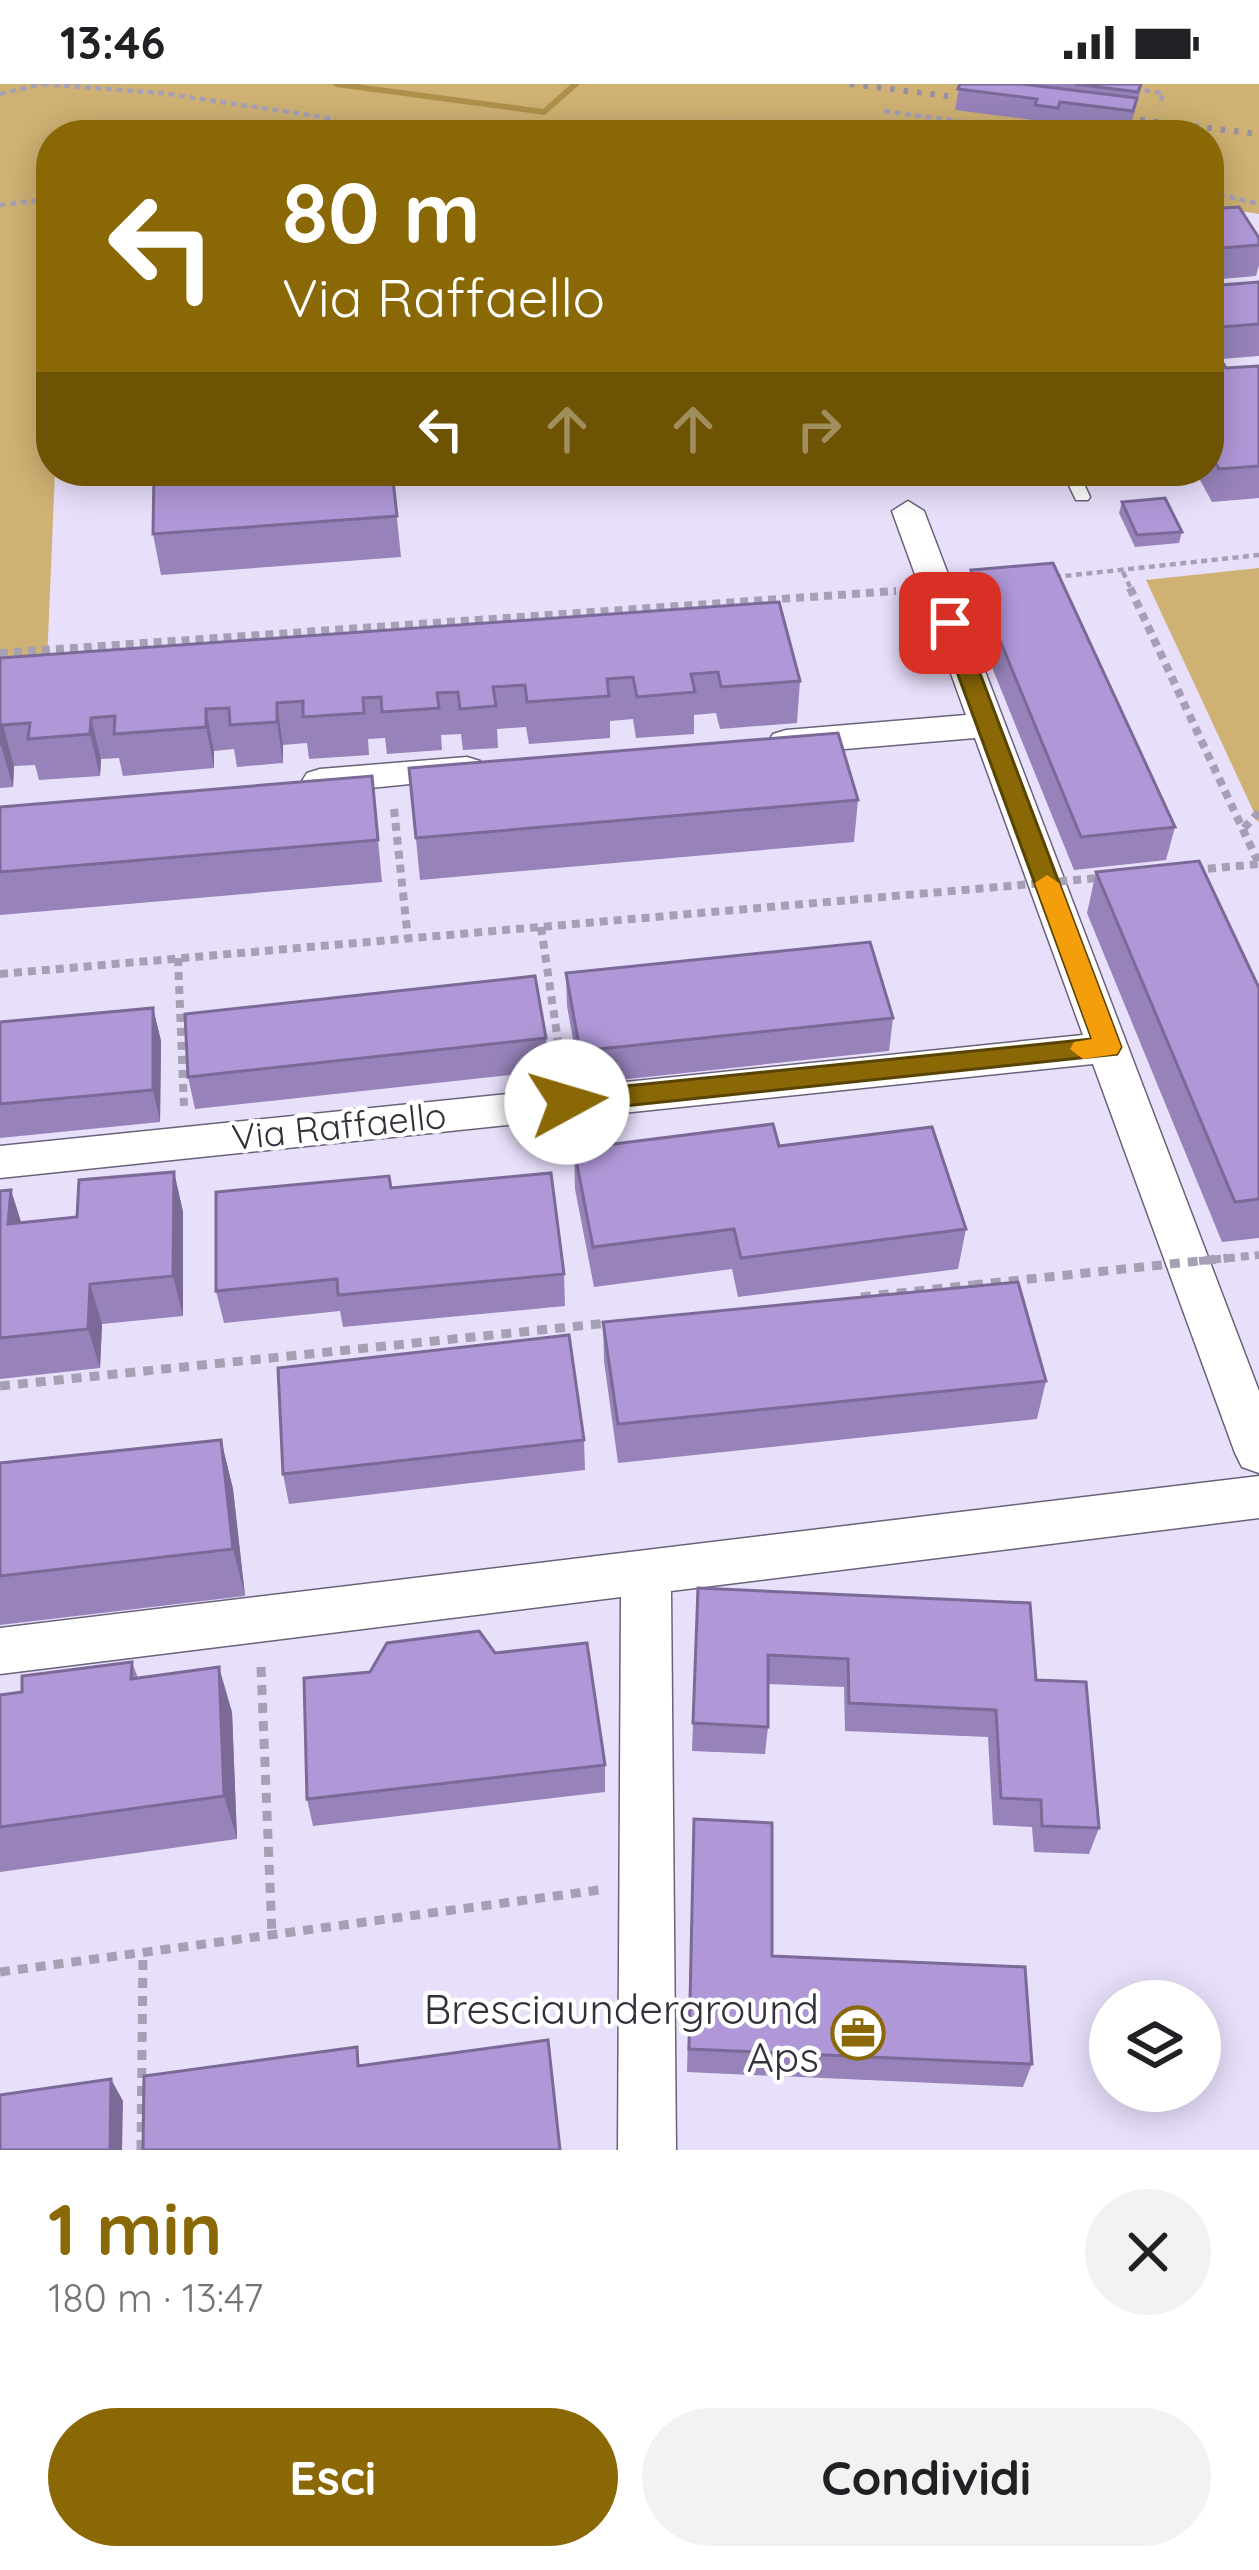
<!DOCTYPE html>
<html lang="it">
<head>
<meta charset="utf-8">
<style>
  :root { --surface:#fff; --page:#f2f2f2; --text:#202124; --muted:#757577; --accent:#8a6806 }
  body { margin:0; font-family:Quicksand,sans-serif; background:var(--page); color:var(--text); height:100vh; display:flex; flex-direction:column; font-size:45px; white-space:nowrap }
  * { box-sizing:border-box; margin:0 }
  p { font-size:39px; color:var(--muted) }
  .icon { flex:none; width:66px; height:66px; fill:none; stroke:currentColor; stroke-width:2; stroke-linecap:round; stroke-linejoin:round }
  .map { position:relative; height:2066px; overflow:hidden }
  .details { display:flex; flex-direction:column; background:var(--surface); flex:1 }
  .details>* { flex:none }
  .guide { position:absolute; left:36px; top:36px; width:1188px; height:366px; border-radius:48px; box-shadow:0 6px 30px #0003; background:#8a6806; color:#fff; overflow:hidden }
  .controls { position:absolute; left:1089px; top:1896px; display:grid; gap:24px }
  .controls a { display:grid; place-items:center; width:132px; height:132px; border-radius:50%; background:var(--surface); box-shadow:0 6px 30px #0003; font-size:60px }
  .pin { position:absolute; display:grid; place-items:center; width:102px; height:102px; color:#fff; margin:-51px; border-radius:24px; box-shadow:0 6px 18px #0006 }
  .me { position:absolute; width:132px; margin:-66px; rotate:84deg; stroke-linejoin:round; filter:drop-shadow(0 0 9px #0008) }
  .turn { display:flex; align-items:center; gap:42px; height:252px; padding:0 48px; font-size:54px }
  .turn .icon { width:156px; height:156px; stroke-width:2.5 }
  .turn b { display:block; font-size:84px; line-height:102px }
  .lanes { display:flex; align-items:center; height:114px; padding:0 48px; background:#0003; justify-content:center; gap:60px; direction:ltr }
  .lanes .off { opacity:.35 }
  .round { display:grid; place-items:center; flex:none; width:126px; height:126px; border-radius:63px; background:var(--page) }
  .overview { display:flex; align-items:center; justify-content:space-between; height:204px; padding:0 48px }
  h1 { font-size:72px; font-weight:800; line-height:90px; color:var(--accent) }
  .primary-button { display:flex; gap:24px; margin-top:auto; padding:24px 48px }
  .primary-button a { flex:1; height:138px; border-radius:72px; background:var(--accent); color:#fff; font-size:48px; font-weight:800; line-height:138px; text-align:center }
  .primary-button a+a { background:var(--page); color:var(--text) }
  .status { display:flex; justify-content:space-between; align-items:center; height:84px; padding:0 60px; background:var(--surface); direction:ltr }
  .status svg { height:33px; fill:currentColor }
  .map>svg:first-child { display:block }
</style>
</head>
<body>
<div class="status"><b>13:46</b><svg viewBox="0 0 49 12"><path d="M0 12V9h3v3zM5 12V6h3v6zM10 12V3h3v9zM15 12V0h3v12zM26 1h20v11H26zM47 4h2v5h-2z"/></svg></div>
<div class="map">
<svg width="1259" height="2066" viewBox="0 0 1259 2066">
  <rect width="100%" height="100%" fill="#e8dffa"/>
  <path fill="#ceb173" d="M0,0H1259V130L1209,122V51H51V387H55L47,579L0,583Z
    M1259,484V739L1146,496Z"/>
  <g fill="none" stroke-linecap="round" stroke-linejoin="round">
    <path fill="#af904b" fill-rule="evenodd" d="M332,0H356L543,25L571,0H580L545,31L336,3Z"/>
    <g stroke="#6a6279" stroke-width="3">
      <path id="service" d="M1062,387H1078L1090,413L1088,416H1076Z"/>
    </g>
    <g stroke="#6a6279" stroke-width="3">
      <path id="minor" d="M908,417L924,427L1259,1307V1389L1242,1383L1235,1369L1093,980L0,1094V1062L1083,951L975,654L786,670L773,666L768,658L773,650L786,646L966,631L892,427Z
        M467,673L480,677L485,685L480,693L320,709L307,705L302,697L307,689L320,685Z
        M1259,1392V1434L671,1507L676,2066H618L621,1513L0,1590V1544Z"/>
    </g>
    <path stroke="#a7a0b5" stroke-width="4.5" stroke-dasharray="6 4.5" stroke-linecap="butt" d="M43,0L161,9L336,35
      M1134,5L1163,9L1160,22
      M0,10L43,0
      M884,27L1044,49L1045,39
      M1043,50L1064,51
      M487,51L529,39L735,38L898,51
      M1154,51L1156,40
      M1209,108L1259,120
      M0,121L51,115
      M1123,488L1132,507
      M1055,493L1259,471"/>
    <path stroke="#a7a0b5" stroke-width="8" stroke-dasharray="8 6" stroke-linecap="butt" d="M1130,504L1259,780
      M0,569L896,507
      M394,725L408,855
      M1244,744L1259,728
      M1194,786L1259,780
      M541,843L562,984
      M178,874L184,1023
      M0,890L850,816"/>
    <path stroke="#a7a0b5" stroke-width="9" stroke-dasharray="10 8" stroke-linecap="butt" d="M861,1213L973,1201
      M0,1302L608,1239
      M261,1583L272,1851
      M0,1888L599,1806
      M141,2066L143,1868"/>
    <use href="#service" fill="#fff" fill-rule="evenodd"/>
    <use href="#minor" fill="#fff" fill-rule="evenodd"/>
    <path stroke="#9690a3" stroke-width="6" stroke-dasharray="4.5 9" stroke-linecap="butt" d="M850,0L987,17
      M1100,31L1259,50"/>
    <path stroke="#a7a0b5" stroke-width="8" stroke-dasharray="8 6" stroke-linecap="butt" d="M850,816L1099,794
      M1199,1177L1259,1171"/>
    <path stroke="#a7a0b5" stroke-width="9" stroke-dasharray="10 8" stroke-linecap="butt" d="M973,1201L1227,1174"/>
  </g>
  <path fill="#9783ba" d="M960,0H1142L1129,48L1057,39L1055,45L1032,42L1033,36L955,26Z
    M1209,125L1259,154V181L1256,192L1209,196Z
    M1259,198V272L1221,275L1226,284L1259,282V414L1212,418L1195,387H1209V202Z
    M392,387L401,473L161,491L153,450Z
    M1122,418L1182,448L1179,459L1135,463L1119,429Z
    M971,486L1175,743L1166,776L1074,786L966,519Z
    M779,518L800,597L797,639L720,645L716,629L694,631V650L636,654L633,635L610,637V654L529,660L526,643L497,645L498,664L463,666L461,650L441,651L442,666L387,670L385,654L368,655L369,671L309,675L307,659L283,661V679L237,683L234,665L214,667V684L123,692L119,674L101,675L100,692L39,696L35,681L14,682L13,703L0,704V574Z
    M409,684L858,716L854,758L420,796Z
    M372,692L382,798L0,831V723Z
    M1096,788L1259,904V1154L1222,1158L1087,829Z
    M566,889L893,934L889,967L581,1000L567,922Z
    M153,924L161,957L160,1038L0,1054V938Z
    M546,954L548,987L195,1025L188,993Z
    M779,1062L966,1145L958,1185L738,1213L732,1185L594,1203L575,1105L574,1065Z
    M174,1088L183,1128V1232L102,1240L100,1284L0,1295V1107L21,1138L77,1133Z
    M391,1104L564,1190L565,1222L343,1243L340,1227L224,1239L216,1207Z
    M603,1238L1046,1297L1037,1335L618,1379L604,1277Z
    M221,1356L233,1405L245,1512L0,1541V1379Z
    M584,1356L585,1386L289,1420L283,1390Z
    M698,1504L1036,1596L1099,1744L1089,1770L1034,1768L1032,1743L993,1741L988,1653L845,1647L844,1603L768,1600V1643L765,1670L692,1667Z
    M495,1569L605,1681V1708L313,1742L307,1715L370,1588Z
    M132,1578L138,1594L232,1628L237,1755L0,1788V1611L22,1608Z
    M693,1761L772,1872L1032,1980L1023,2003L687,1988Z"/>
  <path fill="#7b6a97" d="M277,619L283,661V679L277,638Z
    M206,625L214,667V684L206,643Z
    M91,634L101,675L100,692L90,650Z
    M3,641L14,682L13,703L1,661Z
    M153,924L161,957L160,1038L153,1006Z
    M174,1088L183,1128V1232L173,1192Z
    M11,1106L24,1147L8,1140Z
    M90,1200L102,1240L100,1284L88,1245Z
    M221,1356L233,1405L245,1512L233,1465Z
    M219,1583L232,1628L237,1755L224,1712Z
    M111,1995L123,2017L122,2066H110Z"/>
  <path fill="#b098d8" stroke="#7b6a97" stroke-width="3" d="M960,0H1022L1137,14L1133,27L1060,18L1058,24L1035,21L1037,15L958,5Z
    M1075,0H1141L1138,8Z
    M1239,123L1259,154V161L1209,165V125Z
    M1259,198V240L1209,244V202Z
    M1209,256L1226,284L1259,282V382L1219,385L1209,367Z
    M154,387H392L397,432L153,450Z
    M1165,414L1182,448L1137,451L1122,418Z
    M1053,479L1175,743L1081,753L971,486Z
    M779,518L800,597L721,603L718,588L691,590L695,608L637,613L633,593L607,595L609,612L527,618L525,601L493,603L496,622L460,625L458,608L437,609L439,624L382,628L381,613L363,614L364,629L303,633V617L277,619V638L230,641L229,624L206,625V643L114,650L115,632L91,634L90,650L28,655L30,639L3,641L0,661V574Z
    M838,649L858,716L416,754L409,684Z
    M372,692L378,756L0,788V723Z
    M1199,777L1259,904V1115L1235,1118L1096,788Z
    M870,858L893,934L580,967L566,889Z
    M535,892L546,954L188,993L185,930Z
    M153,924V1006L0,1020V938Z
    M773,1040L779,1062L932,1043L966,1145L741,1174L734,1145L593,1163L574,1065Z
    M174,1088L173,1192L90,1200L88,1245L0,1254V1107L11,1106L8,1140L77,1133L79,1096Z
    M551,1089L564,1190L338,1211L337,1195L216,1207V1108L389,1092L391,1104Z
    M1018,1198L1046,1297L618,1340L603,1238Z
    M569,1251L584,1356L283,1390L278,1284Z
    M221,1356L233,1465L0,1492V1379Z
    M698,1504L1030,1519L1036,1596L1086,1598L1099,1744L1042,1742L1041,1716L1001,1714L996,1626L849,1619L848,1575L768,1571V1643L693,1639Z
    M479,1547L495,1569L587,1559L605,1681L307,1715L304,1594L370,1588L387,1559Z
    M132,1578L131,1595L219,1583L224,1712L0,1743V1611L22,1608V1592Z
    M694,1735L772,1739V1872L1025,1883L1032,1980L689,1965Z
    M548,1956L560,2066H143L144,1992L357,1963L358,1982Z
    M111,1995L110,2066H0V2011Z"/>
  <path fill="#8a6806" stroke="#5a4404" stroke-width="3" d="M950,532L961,539L1121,963L1117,970L567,1028L558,1025L554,1018L558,1011L567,1008L1092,955L939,539Z"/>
  <path fill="#f59e0b" d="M1047,791L1059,799L1121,963L1117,970L1083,975L1070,965L1074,958L1092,955L1035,799Z"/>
  <defs>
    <g id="office-ring" transform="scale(2.7)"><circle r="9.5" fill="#fff" stroke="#8a6806" stroke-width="1.5"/><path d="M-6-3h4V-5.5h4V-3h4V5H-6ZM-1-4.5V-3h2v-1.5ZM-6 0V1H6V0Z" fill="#8a6806"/></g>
  </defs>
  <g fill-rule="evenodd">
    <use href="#office-ring" x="858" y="1949"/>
  </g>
  <g text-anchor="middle" stroke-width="9" stroke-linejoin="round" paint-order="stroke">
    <g font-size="36" fill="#33303a" stroke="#fff">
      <text transform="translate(339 1042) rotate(-6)" y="13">Via Raffaello</text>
    </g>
    <g font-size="42" fill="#33303a" stroke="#fff" text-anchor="end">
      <text x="819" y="1940">Bresciaunderground<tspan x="819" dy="48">Aps</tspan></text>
    </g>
  </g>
</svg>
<div class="controls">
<a><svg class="icon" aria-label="layers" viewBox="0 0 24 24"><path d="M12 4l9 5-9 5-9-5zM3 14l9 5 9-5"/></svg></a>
</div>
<div class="pin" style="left:950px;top:539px;background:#d93025"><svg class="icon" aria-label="arrive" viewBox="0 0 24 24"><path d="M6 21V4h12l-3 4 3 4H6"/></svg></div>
<svg class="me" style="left:567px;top:1018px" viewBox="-20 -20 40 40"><circle r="19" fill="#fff"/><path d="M0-13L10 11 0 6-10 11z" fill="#8a6806"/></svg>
<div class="guide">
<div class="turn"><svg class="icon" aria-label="left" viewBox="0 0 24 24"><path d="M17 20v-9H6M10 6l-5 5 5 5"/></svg><div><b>80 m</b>Via Raffaello</div></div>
<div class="lanes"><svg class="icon" aria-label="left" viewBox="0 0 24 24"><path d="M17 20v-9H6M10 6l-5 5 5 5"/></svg><svg class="icon off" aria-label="ahead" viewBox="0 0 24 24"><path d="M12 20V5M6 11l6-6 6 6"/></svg><svg class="icon off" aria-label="ahead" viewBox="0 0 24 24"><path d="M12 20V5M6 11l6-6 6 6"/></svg><svg class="icon off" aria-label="right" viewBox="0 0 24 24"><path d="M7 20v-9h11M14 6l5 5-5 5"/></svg></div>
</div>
</div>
<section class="details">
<div class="overview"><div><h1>1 min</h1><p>180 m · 13:47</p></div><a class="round"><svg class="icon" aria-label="close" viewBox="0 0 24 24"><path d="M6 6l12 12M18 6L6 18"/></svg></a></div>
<div class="primary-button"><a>Esci</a><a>Condividi</a></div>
</section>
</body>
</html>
